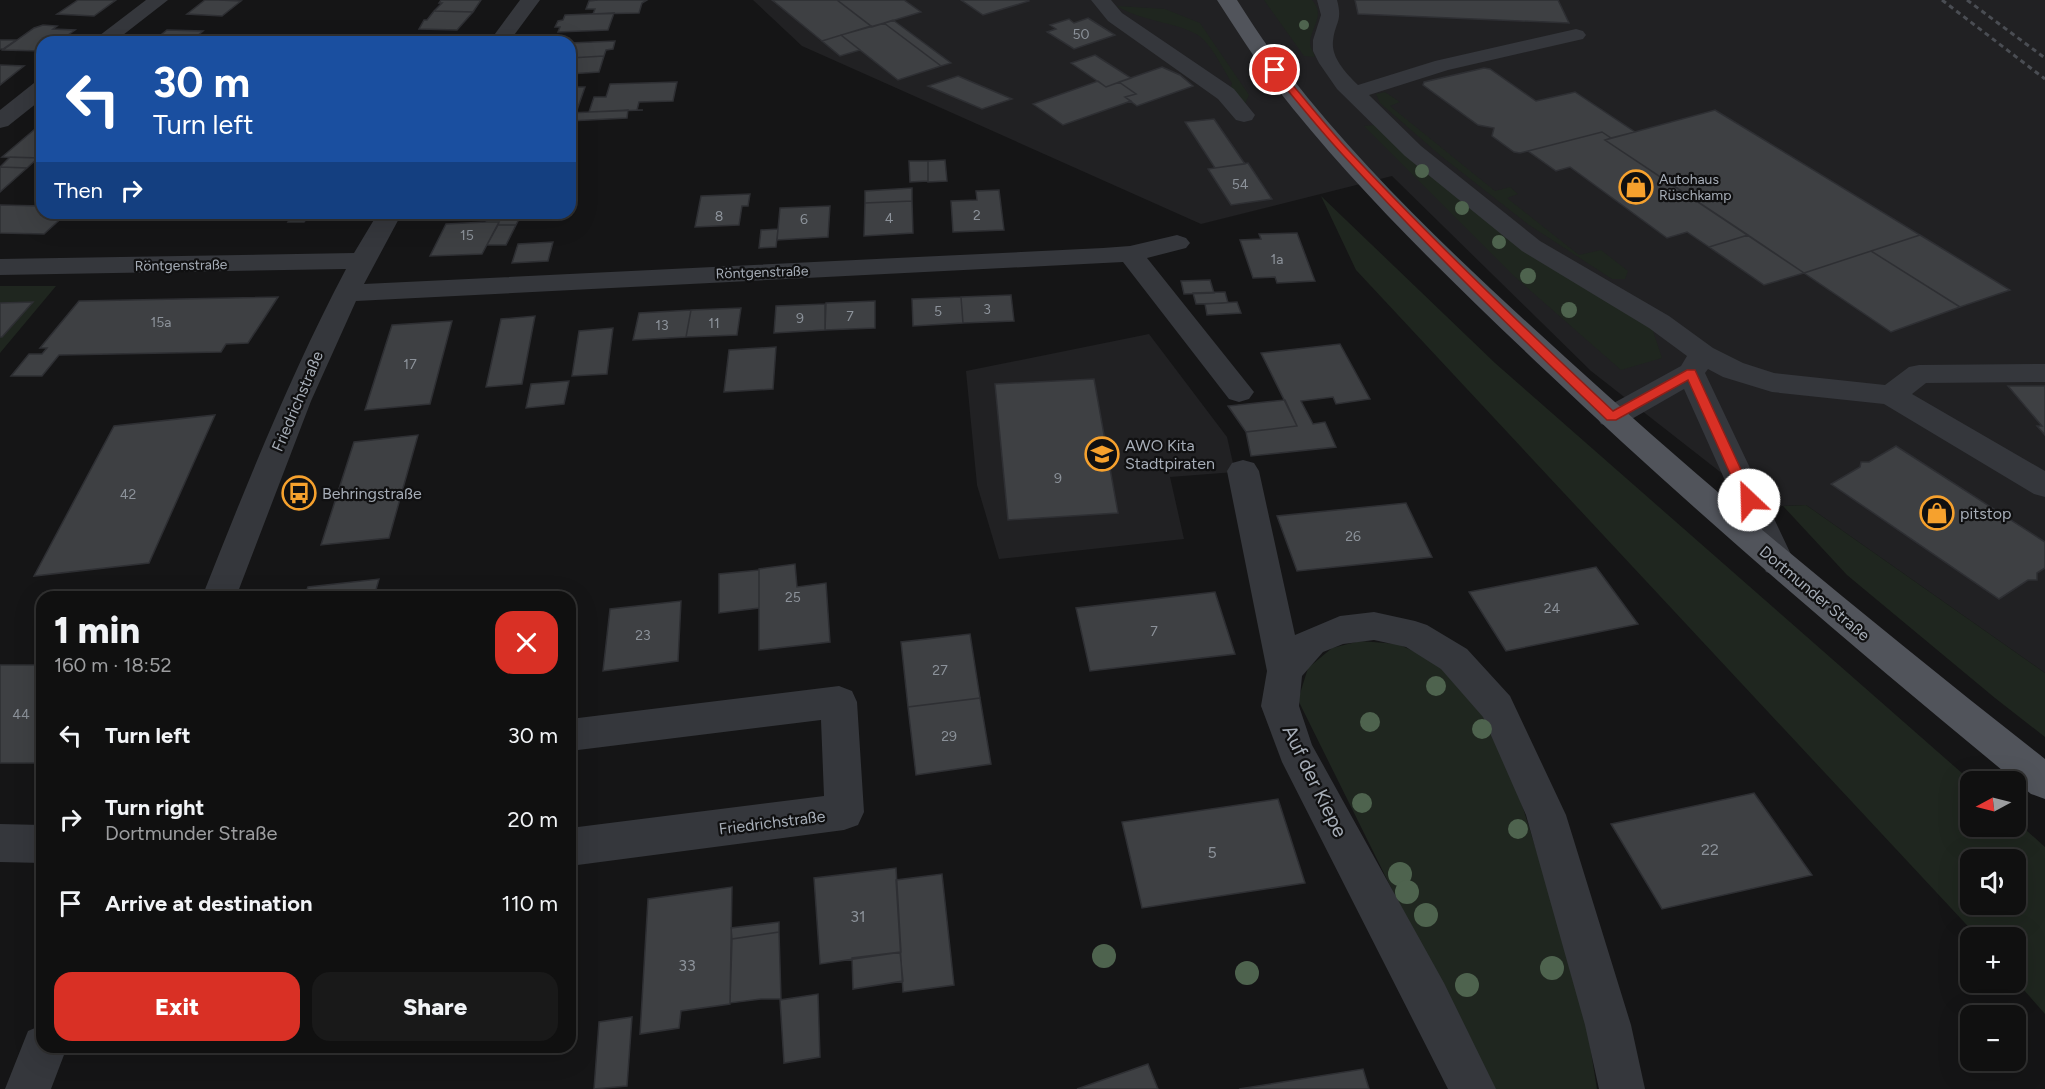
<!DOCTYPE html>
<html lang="en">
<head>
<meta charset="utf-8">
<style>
  :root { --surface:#101010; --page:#191919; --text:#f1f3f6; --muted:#9c9d9f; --line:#303030; --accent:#d93025 }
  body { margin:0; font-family:Figtree,sans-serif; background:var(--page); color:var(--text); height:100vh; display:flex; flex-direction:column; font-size:22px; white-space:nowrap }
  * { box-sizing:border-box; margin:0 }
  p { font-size:20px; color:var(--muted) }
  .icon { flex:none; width:33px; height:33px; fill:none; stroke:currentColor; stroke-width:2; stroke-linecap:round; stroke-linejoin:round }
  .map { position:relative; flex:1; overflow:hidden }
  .panel { position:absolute; left:36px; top:591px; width:540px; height:462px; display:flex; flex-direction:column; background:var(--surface); border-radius:18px; box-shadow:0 6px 24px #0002,0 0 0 2px var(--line) }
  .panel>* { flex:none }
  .hud { position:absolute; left:36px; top:36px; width:540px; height:183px; border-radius:18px; box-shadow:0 6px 24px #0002,0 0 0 2px var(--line); background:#1a4fa0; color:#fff; overflow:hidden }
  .needle { width:39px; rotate:263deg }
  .tools { position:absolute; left:1960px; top:771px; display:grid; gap:12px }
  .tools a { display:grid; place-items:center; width:66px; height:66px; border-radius:12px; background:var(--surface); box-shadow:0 6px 24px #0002,0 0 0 2px var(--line); font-size:30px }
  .pin { position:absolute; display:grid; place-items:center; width:51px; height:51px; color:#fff; margin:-26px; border:3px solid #fff; border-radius:50%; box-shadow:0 2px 6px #0007 }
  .me { position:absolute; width:66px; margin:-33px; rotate:336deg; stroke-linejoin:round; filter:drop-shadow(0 0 4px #0008) }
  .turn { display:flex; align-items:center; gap:21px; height:126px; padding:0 18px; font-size:27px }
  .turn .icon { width:78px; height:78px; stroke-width:2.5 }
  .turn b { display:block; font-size:42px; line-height:51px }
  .then { display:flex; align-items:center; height:57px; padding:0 18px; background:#0003; gap:12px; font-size:22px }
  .round { display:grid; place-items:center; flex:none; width:63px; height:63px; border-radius:18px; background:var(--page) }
  .headline { display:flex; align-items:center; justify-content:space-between; height:102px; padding:0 18px }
  h1 { font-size:36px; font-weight:800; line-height:45px }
  .primary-button { display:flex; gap:12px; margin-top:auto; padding:12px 18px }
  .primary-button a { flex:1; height:69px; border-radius:18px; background:var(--accent); color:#fff; font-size:24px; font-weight:800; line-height:69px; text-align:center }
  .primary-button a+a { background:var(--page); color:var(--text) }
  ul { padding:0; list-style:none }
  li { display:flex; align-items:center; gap:18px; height:84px; padding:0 18px }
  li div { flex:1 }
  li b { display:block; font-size:22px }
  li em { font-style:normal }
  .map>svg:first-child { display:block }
</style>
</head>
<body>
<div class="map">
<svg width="2045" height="1089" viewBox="0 0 2045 1089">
  <rect width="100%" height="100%" fill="#151516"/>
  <path fill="#212123" d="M753,0H2045V673L1806,505L1765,507L1591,371L1392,176L1201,224L802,46Z
    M1149,334L1227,437L1235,472L1170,477L1184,539L999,559L977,485L966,371Z"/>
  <path fill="#1f261f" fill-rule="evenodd" d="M1264,0H1312C1326,15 1311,27 1310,43C1310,47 1314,53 1315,57L1304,56Z
    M1117,6L1165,9L1200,23L1249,95L1243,108L1231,87L1232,83C1223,69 1215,52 1204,40C1188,23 1140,22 1117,6Z
    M1385,92L1400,102L1390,106L1495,191L1510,187L1518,194L1507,198L1579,255L1601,250L1628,271L1625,279H1612L1529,225L1441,156L1380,103L1376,94Z
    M1374,125L1652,328L1662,358L1621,370L1515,277L1364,126Z
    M1321,196L1495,363L1971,781V826H2016V821L2045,847V1014L2016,981V938L1978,937L1356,270ZM1971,860H2016V904H1971Z
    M0,286H56L0,353Z
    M1806,505L2045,673V737L1995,698L1847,575L1783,506Z
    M1360,641L1398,644L1441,664L1480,705L1513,776L1582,996L1597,1089H1491L1298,700L1308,668L1332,648Z"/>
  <path fill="#3e4043" stroke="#2e2f33" stroke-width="1.5" d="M78,0H116L94,16L57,14Z
    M205,0H219L241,1L222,16L187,14Z
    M441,0H481L473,12L434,11L442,3H439Z
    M598,0H647L642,3L639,13L593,14L595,9H586L589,1Z
    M772,0H837L871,26L822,41Z
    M837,0H904L921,12L872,27Z
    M961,0H1028L1029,1L983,15Z
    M1355,0H1558L1569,23L1358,14Z
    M434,11L473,12L457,30L419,29L424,20H427Z
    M614,13L608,30L558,32L560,27H555L558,21L563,20L565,15Z
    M1088,18L1115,35L1074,49L1047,32L1056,29L1050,25L1069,19L1074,23Z
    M893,20L951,63L941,66L884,23Z
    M884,23L941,66L898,80L841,35Z
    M43,25L57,26L53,29L75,30L58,42H42V51L3,50L34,28Z
    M167,30L203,31L190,42H152Z
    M841,35L860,50L840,56L822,41Z
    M0,40H16L3,49H0Z
    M615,41L613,49L606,50L604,56L570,58V43Z
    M1095,55L1131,78L1106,87L1071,63Z
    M604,56L599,72L570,74V58Z
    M0,65L24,66L0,85Z
    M1162,67L1180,75L1193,86L1137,106L1125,97L1136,94L1119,82Z
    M1484,68L1490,69L1536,101L1575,92L1635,132L1611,138L1602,132L1520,153L1514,152L1492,136L1494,128L1478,125L1423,85L1424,82Z
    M958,76L1012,99L982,109L928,86Z
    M1098,81L1106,87L1119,82L1136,94L1125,97L1131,101L1063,125L1033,104Z
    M677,82L673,101L639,102L637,110H643L589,112L594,97H606L610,84Z
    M570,87H585L577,110H570Z
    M628,110L627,118L570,121V113Z
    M1715,110L1920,235L1804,273L1605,140Z
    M1214,119L1245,164L1215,168L1185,122Z
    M42,123V158L2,157Z
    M1602,132L1611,138L1605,140L1748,235L1709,247L1687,232L1667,238L1570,167L1556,171L1528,151Z
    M10,157L38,158L27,168L0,167Z
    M945,160L947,181L928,182V161Z
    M909,161H928V181L910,182Z
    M1248,163L1272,199L1231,205L1208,169Z
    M0,167L27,168L0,192Z
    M912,188V201L865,203V191Z
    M999,190L1004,230L953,232L951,201L977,200L976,191Z
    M750,194L748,206H742L739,225L695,227L701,196Z
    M912,201L913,233L864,236L865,203Z
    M0,205L42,206V213H67L44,234L0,233Z
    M830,206L828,237L777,240L780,208Z
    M274,213H333L327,216L308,217L304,222H288L291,217H271Z
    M491,213H522L516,225H498L499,222H486Z
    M486,222H499L482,254L430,256L446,224Z
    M498,225H516L506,245H487Z
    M778,229L776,247L759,248L761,230Z
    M1297,233L1315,281L1277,283L1275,277L1253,278L1240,240L1261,239L1259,234Z
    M1748,235L1804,273L1764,285L1709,247Z
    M1920,235L2010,290L1960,307L1871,251Z
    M553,242L548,261L512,263L518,244Z
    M1871,251L1960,307L1891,332L1804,273Z
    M1210,280L1214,293L1184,294L1181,281Z
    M1225,292L1228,303L1196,304L1193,293Z
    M1011,295L1014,321L963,323L961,297Z
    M278,297L248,343L226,344L221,352L59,355L42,376H11L29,354H42L47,348H40L79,301Z
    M961,297L963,323L913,326L912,299Z
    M875,301V328L825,330L826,303Z
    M33,302L2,337H0V303Z
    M1237,302L1241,313L1207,315L1205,304Z
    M825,304V330L774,333L776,306Z
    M741,308L737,335L686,337L691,310Z
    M691,310L686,337L633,340L639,313Z
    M535,316L522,384L486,387L501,319Z
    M452,321L430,404L365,410L392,325Z
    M613,328L607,374L572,376L579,331Z
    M1340,344L1370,399L1336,404L1333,397L1301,401L1313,424L1325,422L1336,447L1251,456L1246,432L1297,426L1261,353Z
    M776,347L773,389L724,392L729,350Z
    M1094,379L1118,513L1008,520L995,384Z
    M569,381L564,404L526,408L531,384Z
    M2008,386H2045V435L2037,426H2042Z
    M1285,400L1297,426L1246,432L1228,406Z
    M215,415L149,563L34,576L114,426Z
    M418,435L389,538L321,545L354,442Z
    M1896,446L2045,542V568L2037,573V580H2028L1999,599L1831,484L1860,467L1861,462H1869Z
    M1406,503L1432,557L1297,571L1277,516Z
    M795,564L797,587L826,583L830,642L759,650V569Z
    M1596,567L1638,624L1506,651L1469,592Z
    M759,570V608L719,613V574Z
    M379,579L374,597H304L308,587Z
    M1215,592L1235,654L1090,671L1076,608Z
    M681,601L678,661L603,671L610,609Z
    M970,634L980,698L908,707L901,642Z
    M0,665H42V763H0Z
    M980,698L991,764L916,775L908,707Z
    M1754,793L1812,875L1662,909L1611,824Z
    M1278,799L1305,883L1142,908L1122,822Z
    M896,868L901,952L820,964L814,878Z
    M942,874L954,985L903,992L896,880Z
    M732,887L730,1004L681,1011L679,1028L640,1034L648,899Z
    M779,922V932L732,939L731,928Z
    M779,932L781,999H761L730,1003L732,939Z
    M900,952L903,981L853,989L852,958Z
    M818,994L820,1057L784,1063L780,1000Z
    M632,1017L627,1086L594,1089L599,1022Z
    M452,1047H494L451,1053Z
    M1148,1064L1158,1089H1077Z
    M1363,1069L1369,1089H1239Z"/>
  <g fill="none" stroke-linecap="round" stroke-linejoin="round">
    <path fill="#35373c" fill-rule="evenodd" d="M146,0H168L114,42H91Z
      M520,0H540L509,42H489Z
      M1091,0H1111L1122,13L1234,89L1255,115L1252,120L1244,122L1236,120L1218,99L1108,21Z
      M1317,0H1337C1343,22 1335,22 1333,41C1331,58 1347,74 1358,85L1435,61L1576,29L1583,31L1586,35L1583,39L1448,70L1369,95L1421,146L1540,241L1669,316L1713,348L1743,363L1774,373L1885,385L1909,367L1919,365L2045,364V382L1926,383L1912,394L2045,471V497L2034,494L1884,404L1772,392L1723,377L1708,369L1705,373L1795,563L1790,572L1778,576L1766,572L1684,389L1623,424L1612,427L1601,424L1597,417L1601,410L1681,366L1687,356L1649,328L1522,251L1405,156L1337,89L1319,63L1313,51V40L1321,15Z
      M42,82V99L8,126L0,128V110L34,83Z
      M378,213H402L364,284L1103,248L1130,246L1177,235L1186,238L1190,243L1186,248L1147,258L1254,392L1249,399L1239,402L1229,399L1123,262L356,301L311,401L236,597H202C246,486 291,373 346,269L0,275V259L354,253Z
      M1243,460L1254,463L1259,471L1295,635L1340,616L1374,612L1415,621L1427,625L1467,649L1510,696L1566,815L1631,1025L1645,1089H1599L1585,1025L1526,815L1483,717L1441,669L1406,647L1374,640L1343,644L1323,652L1302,676L1299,706L1312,745L1444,983L1496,1089H1448L1282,762L1261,706L1267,671L1227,471L1232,463Z
      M839,686L852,691L857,702L864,812L858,825L844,830L570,866V828L824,796L821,720L570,751V719Z
      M0,824L42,825V863L0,862Z
      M42,1025V1047H67L51,1089H5L28,1031Z"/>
    <path fill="#51545b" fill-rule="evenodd" d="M1217,0H1237C1253,25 1269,50 1288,73C1369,177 1468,269 1565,357C1719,498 1881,630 2045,759V799L2031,794C1866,658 1703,520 1547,372C1452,282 1355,189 1275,86C1254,58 1236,29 1217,0Z"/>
    <path stroke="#4a4d53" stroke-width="3" stroke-dasharray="5 4" stroke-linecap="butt" d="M1942,0L2045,79
      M1967,0L2045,58"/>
  </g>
  <g fill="#4e634e">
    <circle cx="1304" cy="25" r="5"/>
    <circle cx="1422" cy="171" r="7"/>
    <circle cx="1462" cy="208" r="7"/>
    <circle cx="1499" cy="242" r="7"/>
    <circle cx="1528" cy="276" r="8"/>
    <circle cx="1569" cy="310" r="8"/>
    <circle cx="1436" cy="686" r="10"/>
    <circle cx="1370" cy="722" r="10"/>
    <circle cx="1482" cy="729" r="10"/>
    <circle cx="1362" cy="803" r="10"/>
    <circle cx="1518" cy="829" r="10"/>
    <circle cx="1400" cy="874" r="12"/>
    <circle cx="1407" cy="892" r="12"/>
    <circle cx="1426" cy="915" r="12"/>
    <circle cx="1104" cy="956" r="12"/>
    <circle cx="1552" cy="968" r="12"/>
    <circle cx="1247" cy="973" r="12"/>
    <circle cx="1467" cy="985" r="12"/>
  </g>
  <path fill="#d93025" stroke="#8d1f18" stroke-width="1.5" d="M1275,67L1278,68C1302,95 1324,124 1349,151C1434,242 1523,327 1613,411L1687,370H1695L1755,500L1754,503H1744L1742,500L1688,380L1616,420H1607C1517,334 1427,247 1343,155C1318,128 1295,99 1272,71L1270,70Z"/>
  <defs>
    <g id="shop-ring" transform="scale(1.725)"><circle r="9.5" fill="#101011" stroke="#f6a12d" stroke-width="1.5"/><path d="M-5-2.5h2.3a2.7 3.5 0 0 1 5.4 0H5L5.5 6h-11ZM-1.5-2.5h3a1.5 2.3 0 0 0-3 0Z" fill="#f6a12d"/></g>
    <g id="school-ring" transform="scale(1.725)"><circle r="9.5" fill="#101011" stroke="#f6a12d" stroke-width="1.5"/><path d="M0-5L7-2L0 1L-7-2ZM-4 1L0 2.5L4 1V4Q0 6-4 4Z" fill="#f6a12d"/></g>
    <g id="bus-ring" transform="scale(1.725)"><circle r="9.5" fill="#101011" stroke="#f6a12d" stroke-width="1.5"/><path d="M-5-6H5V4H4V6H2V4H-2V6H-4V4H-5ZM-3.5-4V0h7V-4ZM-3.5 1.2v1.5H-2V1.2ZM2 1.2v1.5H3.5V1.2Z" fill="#f6a12d"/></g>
  </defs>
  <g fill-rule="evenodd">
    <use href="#shop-ring" x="1636" y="187"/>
    <use href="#school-ring" x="1102" y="454"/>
    <use href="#bus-ring" x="299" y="493"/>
    <use href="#shop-ring" x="1937" y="513"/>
  </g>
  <g text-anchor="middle" stroke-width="4.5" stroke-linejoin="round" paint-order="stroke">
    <g font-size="14" fill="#8c929a">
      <text x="1081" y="39">50</text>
      <text x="1240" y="189">54</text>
      <text x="977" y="220">2</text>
      <text x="719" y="221">8</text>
      <text x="889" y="223">4</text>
      <text x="804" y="224">6</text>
      <text x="467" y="240">15</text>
      <text x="1277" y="264">1a</text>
      <text x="987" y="314">3</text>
      <text x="938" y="316">5</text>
      <text x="850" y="321">7</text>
      <text x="800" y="323">9</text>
      <text x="161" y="327">15a</text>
      <text x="714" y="328">11</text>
      <text x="662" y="330">13</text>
      <text x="410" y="369">17</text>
      <text x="1058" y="483">9</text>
      <text x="128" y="499">42</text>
      <text x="1353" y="541">26</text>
      <text x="793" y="602">25</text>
      <text x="1552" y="613">24</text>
      <text x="1154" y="636">7</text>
      <text x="643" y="640">23</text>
      <text x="940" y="675">27</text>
      <text x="21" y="719">44</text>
      <text x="949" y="741">29</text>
    </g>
    <g font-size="14" fill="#a6adb7" stroke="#101011" text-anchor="start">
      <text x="1659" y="184">Autohaus<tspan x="1659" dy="16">Rüschkamp</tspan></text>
    </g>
    <g font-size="14" fill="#a6adb7" stroke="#101011">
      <text transform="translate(181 265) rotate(-1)" y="5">Röntgenstraße</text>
      <text transform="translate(762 272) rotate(-2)" y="5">Röntgenstraße</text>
    </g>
    <g font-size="16" fill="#a6adb7" stroke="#101011">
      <text transform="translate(297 401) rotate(-67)" y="6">Friedrichstraße</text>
      <text transform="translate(1815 593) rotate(40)" y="6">Dortmunder Straße</text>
      <text transform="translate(772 822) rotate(-7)" y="6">Friedrichstraße</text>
    </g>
    <g font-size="16" fill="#a6adb7" stroke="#101011" text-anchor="start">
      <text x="1125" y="451">AWO Kita<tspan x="1125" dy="18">Stadtpiraten</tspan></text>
      <text x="322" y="499">Behringstraße</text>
      <text x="1960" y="519">pitstop</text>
    </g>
    <g font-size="16" fill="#8c929a">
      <text x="1710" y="855">22</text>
      <text x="1212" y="858">5</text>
      <text x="858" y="922">31</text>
      <text x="687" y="971">33</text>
    </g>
    <g font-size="20" fill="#a6adb7" stroke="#101011">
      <text transform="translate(1315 781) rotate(64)" y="7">Auf der Kiepe</text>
    </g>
  </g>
</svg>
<div class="tools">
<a><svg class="needle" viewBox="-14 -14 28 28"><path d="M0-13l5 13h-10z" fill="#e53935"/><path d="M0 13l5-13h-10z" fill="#9c9d9f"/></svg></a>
<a><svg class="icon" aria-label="sound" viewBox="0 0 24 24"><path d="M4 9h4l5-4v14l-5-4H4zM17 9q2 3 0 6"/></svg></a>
<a>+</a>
<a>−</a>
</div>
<div class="pin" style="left:1275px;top:70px;background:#d93025"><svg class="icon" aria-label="arrive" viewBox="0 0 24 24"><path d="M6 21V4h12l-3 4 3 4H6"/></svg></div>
<svg class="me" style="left:1749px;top:500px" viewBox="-20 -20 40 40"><circle r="19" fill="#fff"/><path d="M0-13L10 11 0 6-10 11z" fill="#d93025"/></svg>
<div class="hud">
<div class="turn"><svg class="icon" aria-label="left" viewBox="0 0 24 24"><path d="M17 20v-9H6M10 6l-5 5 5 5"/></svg><div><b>30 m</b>Turn left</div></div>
<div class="then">Then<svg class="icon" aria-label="right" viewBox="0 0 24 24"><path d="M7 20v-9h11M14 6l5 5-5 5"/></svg></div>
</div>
<section class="panel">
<div class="headline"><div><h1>1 min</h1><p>160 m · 18:52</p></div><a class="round" style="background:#d93025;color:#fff"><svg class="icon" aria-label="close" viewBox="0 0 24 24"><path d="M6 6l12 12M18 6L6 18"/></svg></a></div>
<ul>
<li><svg class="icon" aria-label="left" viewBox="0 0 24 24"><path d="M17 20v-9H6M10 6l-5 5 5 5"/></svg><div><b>Turn left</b></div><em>30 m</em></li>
<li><svg class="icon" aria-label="right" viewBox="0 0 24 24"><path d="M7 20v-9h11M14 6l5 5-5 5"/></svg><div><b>Turn right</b><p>Dortmunder Straße</p></div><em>20 m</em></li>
<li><svg class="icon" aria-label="arrive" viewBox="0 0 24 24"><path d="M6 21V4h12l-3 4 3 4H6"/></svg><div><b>Arrive at destination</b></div><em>110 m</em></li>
</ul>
<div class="primary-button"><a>Exit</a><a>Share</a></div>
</section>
</div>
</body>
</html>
